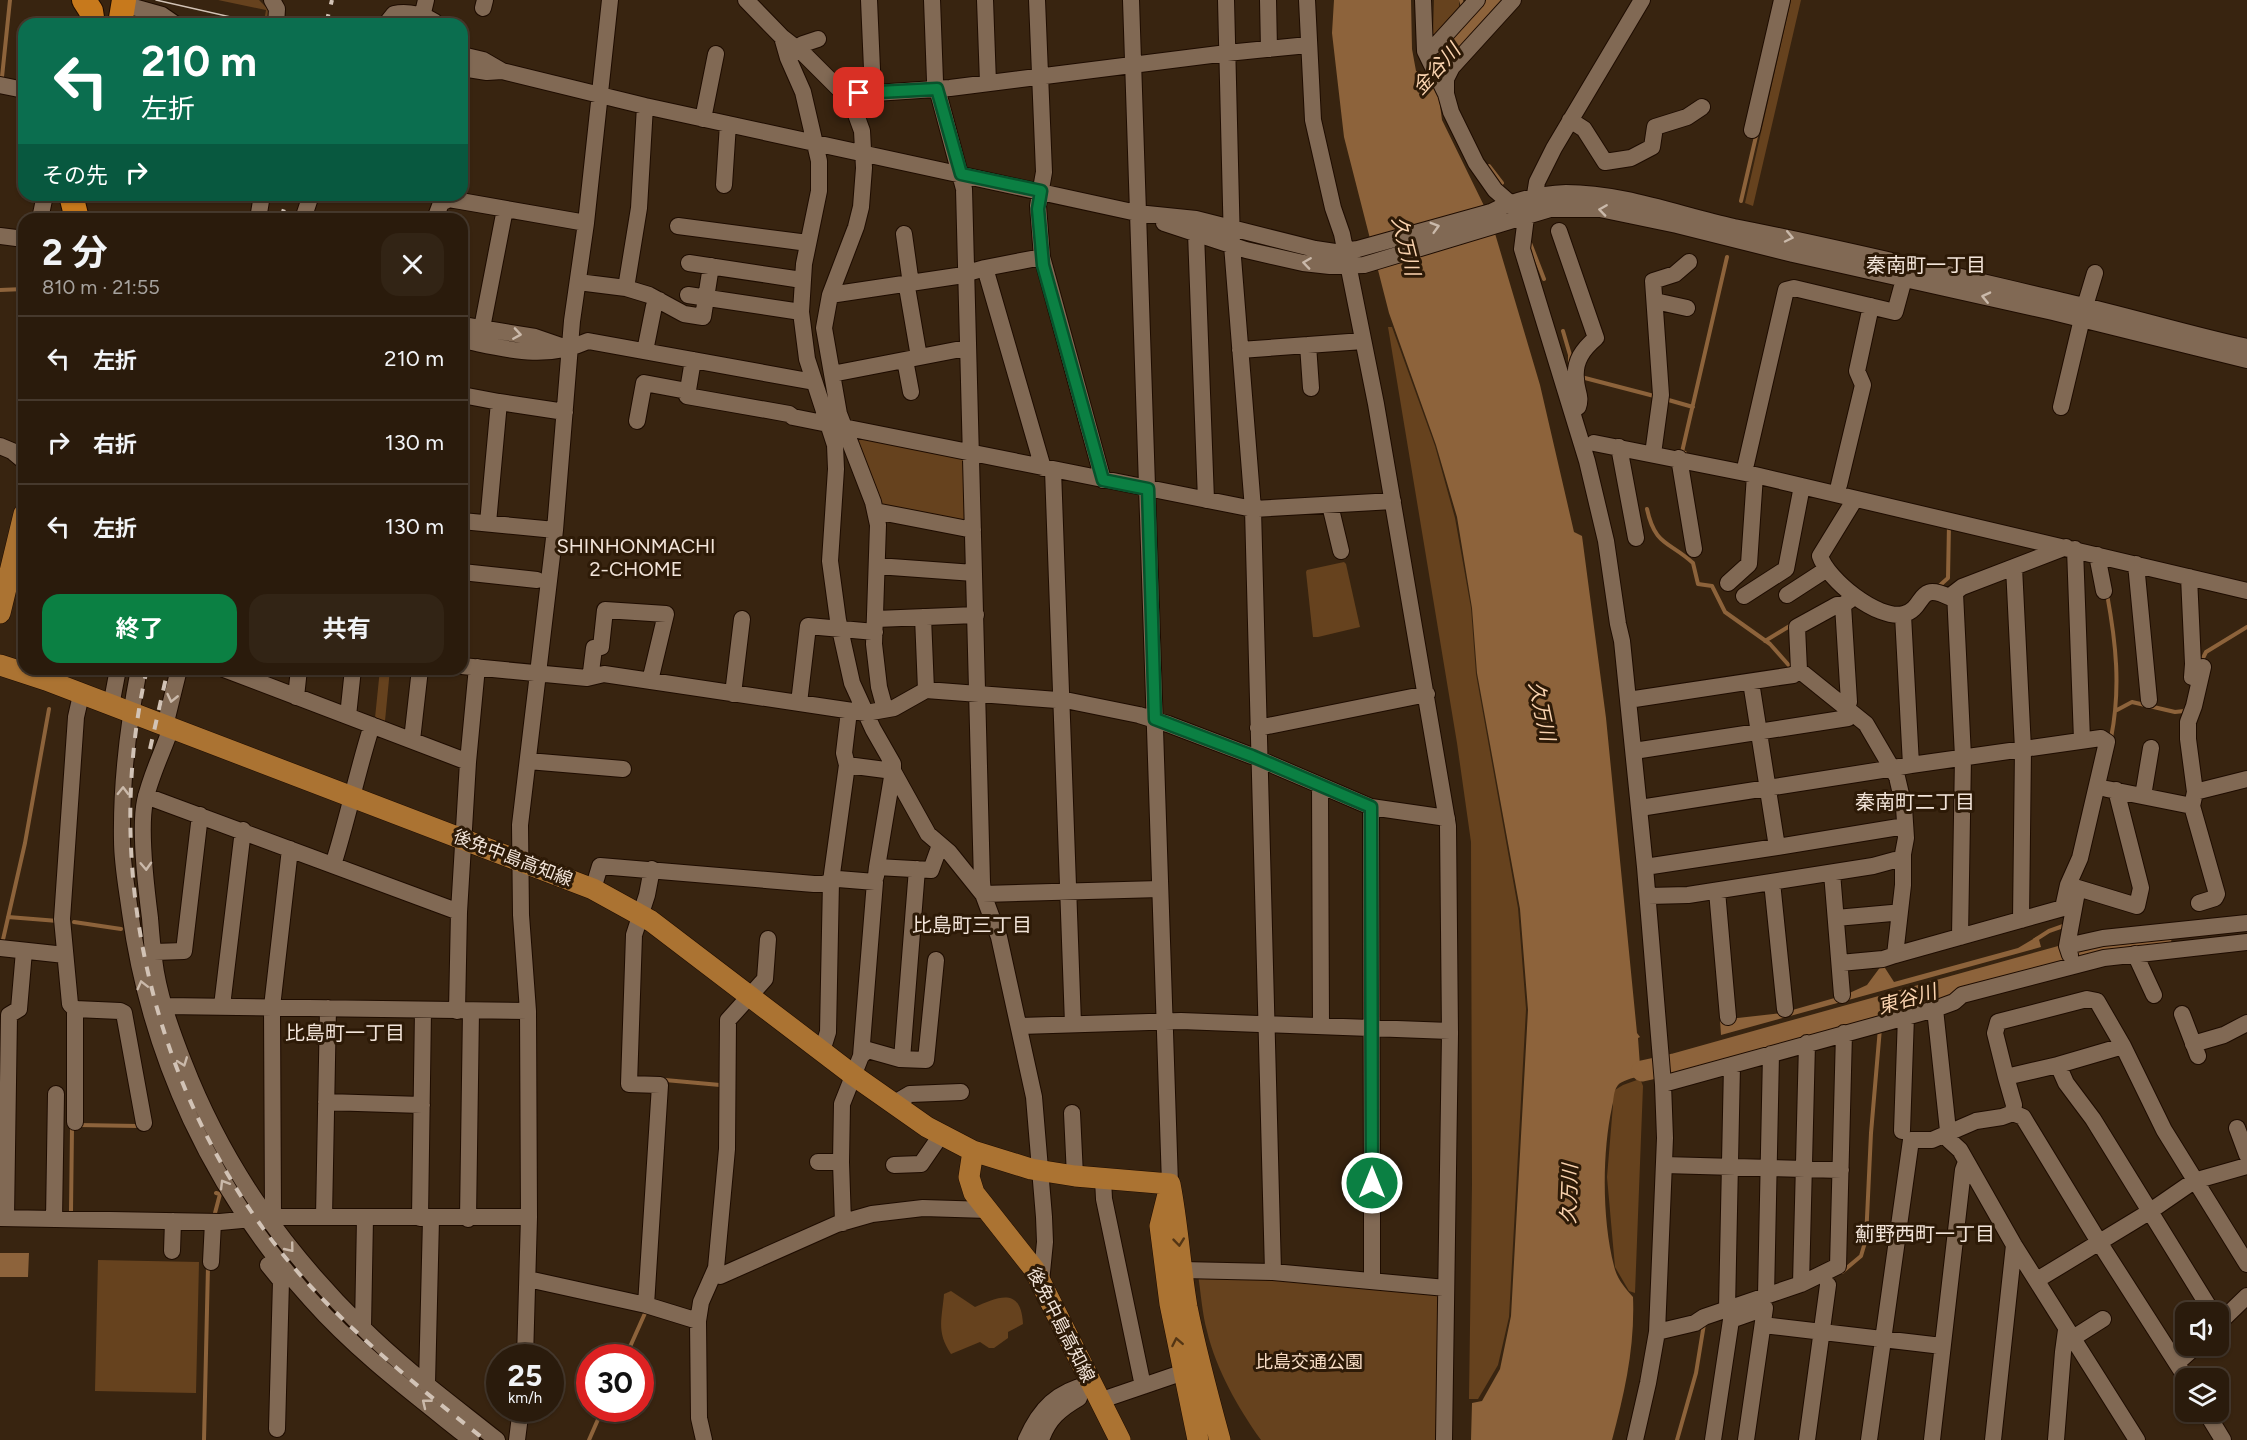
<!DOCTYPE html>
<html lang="ja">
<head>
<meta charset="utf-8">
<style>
  :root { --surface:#2a1b0c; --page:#322415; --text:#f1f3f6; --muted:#a5a19d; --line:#46392d; --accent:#0b8043 }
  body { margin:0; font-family:Figtree,"Noto Sans JP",sans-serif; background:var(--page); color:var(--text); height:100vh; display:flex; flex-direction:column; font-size:22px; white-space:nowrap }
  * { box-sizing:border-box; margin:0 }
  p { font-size:20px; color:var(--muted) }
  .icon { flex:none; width:33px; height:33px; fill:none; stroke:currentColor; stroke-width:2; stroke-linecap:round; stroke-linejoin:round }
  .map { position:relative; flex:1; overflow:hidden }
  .panel { position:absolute; left:18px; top:213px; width:450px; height:462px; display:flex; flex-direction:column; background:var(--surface); border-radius:18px; box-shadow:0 2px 4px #0004,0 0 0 2px var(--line) }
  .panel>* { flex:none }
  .guide { position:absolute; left:18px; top:18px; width:450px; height:183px; border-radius:18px; box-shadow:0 2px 4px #0004,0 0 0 2px var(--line); background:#0b6e4f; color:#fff; overflow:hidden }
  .fabs { position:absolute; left:2175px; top:1302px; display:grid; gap:12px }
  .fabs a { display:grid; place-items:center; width:54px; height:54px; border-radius:12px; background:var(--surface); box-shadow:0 2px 4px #0004,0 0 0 2px var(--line); font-size:30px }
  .speed { position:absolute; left:486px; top:1344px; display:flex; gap:12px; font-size:30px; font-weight:700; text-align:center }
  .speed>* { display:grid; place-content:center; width:78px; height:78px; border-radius:50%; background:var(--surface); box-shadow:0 2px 4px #0004,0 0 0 2px var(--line); line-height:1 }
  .speed small { font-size:15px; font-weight:400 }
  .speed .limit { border:9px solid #d22; background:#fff; color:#111 }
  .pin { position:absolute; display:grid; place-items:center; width:51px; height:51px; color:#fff; margin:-26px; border-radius:12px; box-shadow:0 3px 9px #0006 }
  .me { position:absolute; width:66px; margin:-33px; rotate:0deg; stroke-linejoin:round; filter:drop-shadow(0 0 4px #0008) }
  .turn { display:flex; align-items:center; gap:21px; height:126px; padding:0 24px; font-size:27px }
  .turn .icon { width:78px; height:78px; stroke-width:2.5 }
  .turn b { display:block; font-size:42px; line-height:51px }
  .then { display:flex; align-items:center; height:57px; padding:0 24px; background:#0003; gap:12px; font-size:22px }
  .round { display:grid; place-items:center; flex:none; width:63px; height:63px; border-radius:18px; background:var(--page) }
  .summary { display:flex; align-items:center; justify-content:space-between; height:102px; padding:0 24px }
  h1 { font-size:36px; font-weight:700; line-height:45px }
  .action { display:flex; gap:12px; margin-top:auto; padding:12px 24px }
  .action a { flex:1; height:69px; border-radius:18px; background:var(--accent); color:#fff; font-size:24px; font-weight:700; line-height:69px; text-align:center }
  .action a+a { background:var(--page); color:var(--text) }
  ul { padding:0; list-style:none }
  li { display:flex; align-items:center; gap:18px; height:84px; padding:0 24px; border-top:2px solid var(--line) }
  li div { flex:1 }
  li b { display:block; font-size:22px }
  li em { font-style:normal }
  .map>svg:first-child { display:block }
</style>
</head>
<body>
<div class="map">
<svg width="2247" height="1440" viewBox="0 0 2247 1440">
  <rect width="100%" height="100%" fill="#382410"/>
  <path fill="#66421e" d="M218,0H259L270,11V23L264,22L266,10Z
    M1434,0H1459V8L1438,35L1433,34Z
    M1791,0H1801L1753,206L1745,203Z
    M1388,327H1392L1435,446L1455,518L1471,608L1476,674L1518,908L1526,1009L1509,1317L1498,1365L1478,1399H1469L1472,1184L1471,842L1457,743Z
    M857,437L961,458L966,465L967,522L879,505L855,442Z
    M1344,562L1346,564L1360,627L1318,637H1313L1306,572L1307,570Z
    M380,669H390L385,721L375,718Z
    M1637,1080L1641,1081L1643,1086L1635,1293L1629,1291L1615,1267L1607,1177L1613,1105L1610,1093L1623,1085Z
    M98,1260L199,1262L196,1393L95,1391Z
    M1198,1275L1441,1293L1438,1440H1261C1238,1408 1216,1369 1207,1331C1202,1313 1201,1293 1198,1275Z
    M951,1291L975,1307C998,1297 1021,1286 1023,1324L1008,1332V1338L994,1348H989L980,1342L951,1354C936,1332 942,1319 944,1294Z"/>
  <path fill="#8d633b" d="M1334,0H1411L1412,49L1416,71L1426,72L1446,44L1486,0H1506L1438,90L1442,120L1491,220L1540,385L1574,532L1582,536L1606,718L1637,1033L1640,1037L1638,1038L1640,1066L1646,1067L1669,1062L1670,1070C1659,1073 1625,1077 1618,1085C1613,1091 1614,1100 1612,1107C1602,1153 1602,1220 1614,1266C1617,1279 1625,1288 1633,1297C1635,1346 1625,1392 1612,1440H1471L1472,1403L1482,1401L1500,1369L1511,1316L1528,1010L1520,909L1477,673L1472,608L1457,517L1436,445L1389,313L1344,137L1332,33Z
    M2038,936L2041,947L1721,1035L1720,1020L1782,1013L1845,995L1867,985L1884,962H1887L1885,968L1894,982L2018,948Z
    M0,1253H29L28,1277H0Z"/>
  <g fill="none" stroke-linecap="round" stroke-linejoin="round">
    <path stroke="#8d633b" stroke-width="4" d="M1461,0L1463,7
      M2,77L10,0
      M1489,166L1502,183
      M1741,201L1757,132
      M1530,243L1544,279
      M0,290L24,289
      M1563,331L1570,355V362
      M1581,377L1658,397
      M1665,399L1693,407
      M1685,453L1682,452L1727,257
      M1647,509C1655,546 1669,541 1693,563L1698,584L1712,586L1725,612L1770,644L1793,670
      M1938,587L1948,578L1949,524
      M2107,594C2116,643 2121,688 2111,738
      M1765,641L1793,624
      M2201,662L2206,652L2247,627
      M2117,710L2132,702L2175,712L2184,711L2186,709
      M8,917L58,921
      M74,922L121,929
      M2035,940L2049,931L2066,925
      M2,944L25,843L49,709
      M665,1080L720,1085
      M78,1125L138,1126
      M71,1211L72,1127
      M215,1213L220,1194L216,1193
      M1842,1272L1861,1256L1866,1239L1871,1133L1880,1028
      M625,1358L646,1311
      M204,1440L208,1266
      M589,1440L603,1408
      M1677,1440L1696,1373L1704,1324"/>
    <path stroke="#8d633b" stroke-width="21" d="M1642,1071L1674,1064L2061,956L2161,939"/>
    <g stroke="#1e0c00" stroke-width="18">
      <path id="minor" d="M272,0L277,9L276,24
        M746,0L782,37L805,55L845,95L854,109L862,131L864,168L861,207L856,227L830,295L824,328L839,414L873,502L878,525L874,644L879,687L885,709
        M869,0L873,92
        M932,0L935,81L964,189L982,882L983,894L999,937L1034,1097L1044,1217L1045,1242L1041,1282
        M985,0L988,83
        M1037,0L1044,172L1038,206L1042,257L1103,480
        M1131,0L1170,1184
        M1226,0L1232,245L1253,509L1273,1272
        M1268,0L1269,49
        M1307,0L1313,120L1333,208L1342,234L1376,404L1448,826L1450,1034L1444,1440
        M1423,0L1425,51L1446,94L1451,112L1476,163L1495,190L1526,217L1522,249L1587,461L1606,541L1618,624L1622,641L1645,867L1663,1084L1665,1138L1657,1332L1648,1383L1635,1440
        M123,4L162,15L175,24
        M483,8L485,0
        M422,17L426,0
        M386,24L394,14C407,11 428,15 437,24
        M782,37L788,58L803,92L819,161V191L804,264L801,312L807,359L835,445L836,469L830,561L838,620L852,683L873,729L893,764V771L928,834L949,852L982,893
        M797,49L803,44L818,39
        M1425,51L1437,44L1477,0
        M462,55L483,60L502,71L487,72L462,68
        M502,71L645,106L1137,213L1196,219L1315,249L1335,252L1358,249L1491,212C1514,200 1540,194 1566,193C1623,193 1679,215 1734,227C1852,250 1968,279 2084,306C2139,319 2192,335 2247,347
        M0,85L24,90
        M1446,93V79L1452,67L1513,0
        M845,95L950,88L1227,53L1308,45
        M703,119L716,54
        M1570,120L1584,129L1605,162L1631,158L1652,147L1655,127L1687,117L1702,107
        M1752,130L1782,0
        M724,185L728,124
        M1533,207L1537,182L1554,148L1642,0
        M40,219L45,195
        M258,219L262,195
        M303,219L311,195
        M435,219L441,203L449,199L586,223
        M1164,223L1246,250L1303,263L1330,266L1364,265L1550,209H1600L1677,225L1793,254L2053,312L2247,360
        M678,226L808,243
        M1559,231L1596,338C1583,349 1574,361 1576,379C1576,391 1582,396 1578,407
        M1196,233L1206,500
        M904,234L910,277L907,287L919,357
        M0,236L24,239
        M689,263L802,280
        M985,268L1043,468
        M578,282L626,288L639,208L645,106
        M626,288L649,295L684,314L703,317L711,266
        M688,295L801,312
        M830,295L957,276L985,268L1042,257
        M1655,301L1687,308
        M462,325L535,337L564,347
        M482,328L505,209
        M462,340C507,349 544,361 588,341L814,382
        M1308,345L1311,388
        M1240,350L1363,341
        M645,351L654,306L659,300
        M693,360L687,396L789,414L793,417L1253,509L1393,501
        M905,360L911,392
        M832,374L956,350H968
        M462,395L499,402L488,523
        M499,402L565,412
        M2061,407L2085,306L2095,273
        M637,421L644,383L687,391
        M1594,443L1755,475L2247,591
        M0,446L12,451L24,461
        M1619,447L1636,538
        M1653,454L1661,395L1653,281L1675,274L1689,262
        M1679,458L1694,549
        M1746,464L1786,290L1794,288L1895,312L1904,279
        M1053,470L1073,1024
        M1839,485L1863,385L1857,371L1871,306
        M1855,499L1820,556C1827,579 1878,621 1904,614C1926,608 1916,581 1949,597L1962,587L2066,547
        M1330,505L1341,551
        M875,511L973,530
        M462,521L555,530
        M2075,549L2082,740
        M2097,555L2104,591
        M2136,564L2149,700
        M877,566L974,573
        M2014,567L2023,749L2021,920
        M462,572L537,580
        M2189,577L2193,664L2192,677L2198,679
        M1728,583L1749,564L1755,475
        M1955,593L1963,757L1960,937
        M1787,595L1827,569
        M1744,596L1786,569L1802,486
        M1843,605L1849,702L1846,708
        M1903,615L1911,765
        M923,617L926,690
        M876,619L976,615
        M462,666L587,678L604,674L866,713L894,708L926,690L1070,701L1139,715L1168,724L1252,756L1371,807L1447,818
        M139,669C128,726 121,782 122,840C122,864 127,889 130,912C150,1058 212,1190 311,1300C358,1353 416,1396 471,1440
        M224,669L468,762L477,667
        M595,676L591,672L594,648L601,647L605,610L666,614L650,681
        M733,694L742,619
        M81,695L76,717L62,919L70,1004L75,1009L120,1011L124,1013L144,1123
        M296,697L299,669
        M1628,700L1793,675L1799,670
        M799,703L808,626L875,632
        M111,706L118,669
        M348,716L353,669
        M165,726L179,669
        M171,728C163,751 150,777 145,801C139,830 146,887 150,918C151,931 152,945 154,959C158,994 171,1030 184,1063C224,1166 283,1249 362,1327C403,1368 452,1404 497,1440
        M1258,728L1427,694
        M412,740L420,669
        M1634,751L1848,718
        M528,761L623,769
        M847,765L893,771L877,867
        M1320,786L1321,1026
        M2107,789L2192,806L2195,792L2247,779
        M2195,792L2188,739V722L2194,706L2203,667
        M146,796L459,912
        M2143,796L2151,748
        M2192,806L2217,894L2215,898L2199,903
        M1371,807L1372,1205
        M1640,808L1882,770L1911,765L2101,738L2107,742L2080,858L2068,885L2063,908L1895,955L1903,885V854L1906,838L1904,807L1897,777L1866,724L1799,670L1797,627L1837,605H1843L1854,597
        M1777,847L1905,826
        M333,865C348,818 357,772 372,725
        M1645,867L1777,847L1751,682
        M1832,873L1842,995
        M876,876L877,867L931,870L940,845
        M1772,882L1785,1009
        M2068,885L2137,906L2141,888L2116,790
        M593,889L600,866L814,884H823L838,879L875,882L861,1056L842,1104L841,1162L843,1223
        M1717,891L1728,1017
        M983,894L1160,889
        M1648,896L1688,895L1873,866L1895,860
        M1836,918L1892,913
        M2067,946L2103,938L2247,923
        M0,948L65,955
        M154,952L184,951L200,815
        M2135,954L2154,995
        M2070,955L2067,946L2077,892
        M1840,963L1883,959L1895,955
        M222,1006L243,830
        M1935,1009L1949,1140L1960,1150L2014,1245L2137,1440
        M154,1010L165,1006L528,1011
        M457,1011L459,912L468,762
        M2182,1014L2198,1056
        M1020,1026L1181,1021L1450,1031
        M2193,1044L2224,1035L2247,1023
        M2123,1046L2164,1130L2247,1264
        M822,1051L828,1032L831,881L847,765L844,753L849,711
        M861,1056L868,1050L900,1059L926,1060L936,960
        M902,1059L917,869
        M2058,1065L2123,1046L2097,1001L2087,999L1998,1022L1995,1033L2006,1077L2058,1065L2066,1083L2093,1119L2212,1312
        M2006,1077L2014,1105L2013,1113
        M1663,1084L1935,1009L1954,1002L1962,995L2104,958L2247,942
        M326,1102L422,1105
        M893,1104L910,1094L961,1092
        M1072,1113L1075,1176
        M75,1122V1009
        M2237,1128L2247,1155
        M1902,1131L1906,1016
        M818,1162H841
        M894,1165L921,1164L941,1135
        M1664,1165L1841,1170
        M1103,1179L1104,1199L1143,1386
        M1372,1212V1281
        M273,1217L272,1007L290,849
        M324,1217L328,1008
        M0,1218L220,1222L273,1217H529
        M6,1218L9,1015L19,1009L24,951
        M420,1218L423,1010
        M54,1219L56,1094
        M468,1219L471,1011
        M172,1251L173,1221
        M211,1262L213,1222
        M268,1265L281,1281L277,1429
        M1182,1270L1273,1272L1446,1288
        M714,1274L720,1276L837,1224L872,1214L923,1208L988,1210
        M528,1279L646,1305L698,1321
        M2037,1280L2149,1212L2194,1181L2247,1166
        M1801,1284L1807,1043
        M1766,1296L1771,1054
        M646,1305L660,1085L629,1084L634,935L647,895L652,869
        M1727,1309L1732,1065
        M2218,1324L2247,1296
        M1763,1325L1942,1346
        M363,1328L365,1218
        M1657,1332L1695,1323L1704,1317L1801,1284L1838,1266L1844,1033
        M2073,1338L2103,1319
        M525,1358L529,1217L528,1011L521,915L520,825L555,530L572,321L586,223L610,0
        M2177,1363L2196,1346
        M427,1384L431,1219
        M1099,1401L1184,1372
        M2206,1412L2223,1440
        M517,1440L521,1408
        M704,1440L699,1418L698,1321L701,1302L716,1268L727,1149L728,1020L765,979L768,939
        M1026,1440C1040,1408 1057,1391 1091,1384
        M1041,1440C1048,1419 1060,1409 1079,1398
        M1713,1440L1731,1320L1765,1308L1746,1440
        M1807,1440L1828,1285
        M1869,1440L1911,1140H1932L1976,1121L2002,1117L2013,1113L2023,1117L2099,1242L2186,1378
        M1932,1440L1963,1170L1966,1162
        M1993,1440L2014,1245
        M2056,1440L2063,1352L2066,1330"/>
    </g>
    <g stroke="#1e0c00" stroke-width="22">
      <path id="major" d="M0,613L24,514
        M0,665L46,680L593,889L651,921L853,1075L927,1127L973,1151L1031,1169L1075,1176L1170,1184
        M973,1151L969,1177L974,1193L1034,1269L1120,1440
        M1170,1184C1178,1225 1180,1266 1187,1307C1196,1352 1208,1396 1220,1440
        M1168,1194L1160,1226L1170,1304L1198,1440"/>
    </g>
    <g stroke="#1e0c00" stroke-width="26">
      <path id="highway" d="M84,0L91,11L93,24
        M120,24L124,0
        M71,195L77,219"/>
    </g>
    <use href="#minor" stroke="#816954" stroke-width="16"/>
    <use href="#major" stroke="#ab7332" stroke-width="21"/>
    <use href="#highway" stroke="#c7791c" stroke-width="24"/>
    <path stroke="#d2c3b6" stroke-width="1.5" d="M156,0L257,23"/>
    <path stroke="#d2c3b6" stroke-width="4" stroke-dasharray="10 10" stroke-linecap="butt" d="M326,24L332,0
      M281,219L288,195
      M147,669C98,880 159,1116 303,1278C358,1339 421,1389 485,1440
      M150,749L168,669"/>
  </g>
  <defs><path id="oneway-chevron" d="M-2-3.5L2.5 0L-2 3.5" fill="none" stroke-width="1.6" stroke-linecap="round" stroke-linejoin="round" transform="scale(1.5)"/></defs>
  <g stroke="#cab9aa">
    <use href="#oneway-chevron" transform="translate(1603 210) rotate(-172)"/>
    <use href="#oneway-chevron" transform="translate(1435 227) rotate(-16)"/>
    <use href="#oneway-chevron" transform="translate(1789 237) rotate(12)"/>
    <use href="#oneway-chevron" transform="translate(1307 263) rotate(-172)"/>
    <use href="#oneway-chevron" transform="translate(1986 297) rotate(-167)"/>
    <use href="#oneway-chevron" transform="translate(517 334) rotate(9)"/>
    <use href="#oneway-chevron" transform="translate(172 698) rotate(103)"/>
    <use href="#oneway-chevron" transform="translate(123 791) rotate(-89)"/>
    <use href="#oneway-chevron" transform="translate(146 866) rotate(87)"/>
    <use href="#oneway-chevron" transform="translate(142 985) rotate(-104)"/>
    <use href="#oneway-chevron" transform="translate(183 1062) rotate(69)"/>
    <use href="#oneway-chevron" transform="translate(224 1184) rotate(-121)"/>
    <use href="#oneway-chevron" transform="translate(290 1248) rotate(51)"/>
    <use href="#oneway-chevron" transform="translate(426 1403) rotate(-141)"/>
  </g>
  <g stroke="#533514">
    <use href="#oneway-chevron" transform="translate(1179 1242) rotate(84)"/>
    <use href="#oneway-chevron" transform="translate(1177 1342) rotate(-101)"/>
  </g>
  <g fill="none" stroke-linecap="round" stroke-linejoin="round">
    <g stroke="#07532c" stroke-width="15">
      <path id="route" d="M859,93L937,89L961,174L1041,191L1038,209L1043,265L1103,480L1148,489L1155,719L1252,756L1371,807L1372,1183"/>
    </g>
    <use href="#route" stroke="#0b8043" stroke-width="10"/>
  </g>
  <g text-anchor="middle" stroke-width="6" stroke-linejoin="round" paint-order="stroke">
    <g font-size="18" fill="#f2e4d9" stroke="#2d1a07">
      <text transform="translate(513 858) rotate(21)" y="6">後免中島高知線</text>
      <text transform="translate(1061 1325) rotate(63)" y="6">後免中島高知線</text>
    </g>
    <g font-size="18" fill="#f9dec7" stroke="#2d1a07">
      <text x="1309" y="1368">比島交通公園</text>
    </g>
    <g font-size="20" font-style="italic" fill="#fad3af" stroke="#2d1a07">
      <text transform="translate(1436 69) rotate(-48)" y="7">金谷川</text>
      <text transform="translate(1406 246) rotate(76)" y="7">久万川</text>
      <text transform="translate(1542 711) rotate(78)" y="7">久万川</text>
      <text transform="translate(1907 999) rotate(-16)" y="7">東谷川</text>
      <text transform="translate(1569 1194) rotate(-88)" y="7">久万川</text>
    </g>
    <g font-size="20" fill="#f2e4d9" stroke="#2d1a07">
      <text x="1926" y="272">秦南町一丁目</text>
      <text x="636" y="553">SHINHONMACHI<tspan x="636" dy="23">2-CHOME</tspan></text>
      <text x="1915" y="809">秦南町二丁目</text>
      <text x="972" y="932">比島町三丁目</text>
      <text x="345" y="1040">比島町一丁目</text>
      <text x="1925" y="1241">薊野西町一丁目</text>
    </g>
  </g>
</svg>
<div class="fabs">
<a><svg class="icon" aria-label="sound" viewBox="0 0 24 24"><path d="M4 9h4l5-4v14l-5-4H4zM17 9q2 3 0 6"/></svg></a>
<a><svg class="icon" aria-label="layers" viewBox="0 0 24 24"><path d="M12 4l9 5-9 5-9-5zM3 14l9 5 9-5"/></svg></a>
</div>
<div class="speed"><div>25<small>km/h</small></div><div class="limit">30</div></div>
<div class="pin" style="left:859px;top:93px;background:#d93025"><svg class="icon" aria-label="arrive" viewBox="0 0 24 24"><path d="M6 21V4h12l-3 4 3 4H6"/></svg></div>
<svg class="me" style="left:1372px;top:1183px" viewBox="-20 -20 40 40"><circle r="17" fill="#0b8043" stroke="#fff" stroke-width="3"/><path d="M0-11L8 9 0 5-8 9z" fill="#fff"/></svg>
<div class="guide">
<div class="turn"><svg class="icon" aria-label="left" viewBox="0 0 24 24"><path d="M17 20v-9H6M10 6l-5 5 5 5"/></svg><div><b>210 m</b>左折</div></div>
<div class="then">その先<svg class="icon" aria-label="right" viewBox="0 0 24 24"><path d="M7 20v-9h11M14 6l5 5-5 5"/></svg></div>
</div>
<section class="panel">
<div class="summary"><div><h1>2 分</h1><p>810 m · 21:55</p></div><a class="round"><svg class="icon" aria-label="close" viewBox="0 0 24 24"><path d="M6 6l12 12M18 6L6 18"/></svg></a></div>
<ul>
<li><svg class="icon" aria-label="left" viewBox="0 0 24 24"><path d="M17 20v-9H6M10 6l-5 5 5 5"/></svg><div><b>左折</b></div><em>210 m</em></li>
<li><svg class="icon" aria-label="right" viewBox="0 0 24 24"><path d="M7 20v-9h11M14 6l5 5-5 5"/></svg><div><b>右折</b></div><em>130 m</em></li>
<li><svg class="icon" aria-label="left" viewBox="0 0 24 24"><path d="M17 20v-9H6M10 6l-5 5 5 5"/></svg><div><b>左折</b></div><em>130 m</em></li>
</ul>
<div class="action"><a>終了</a><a>共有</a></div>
</section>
</div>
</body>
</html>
